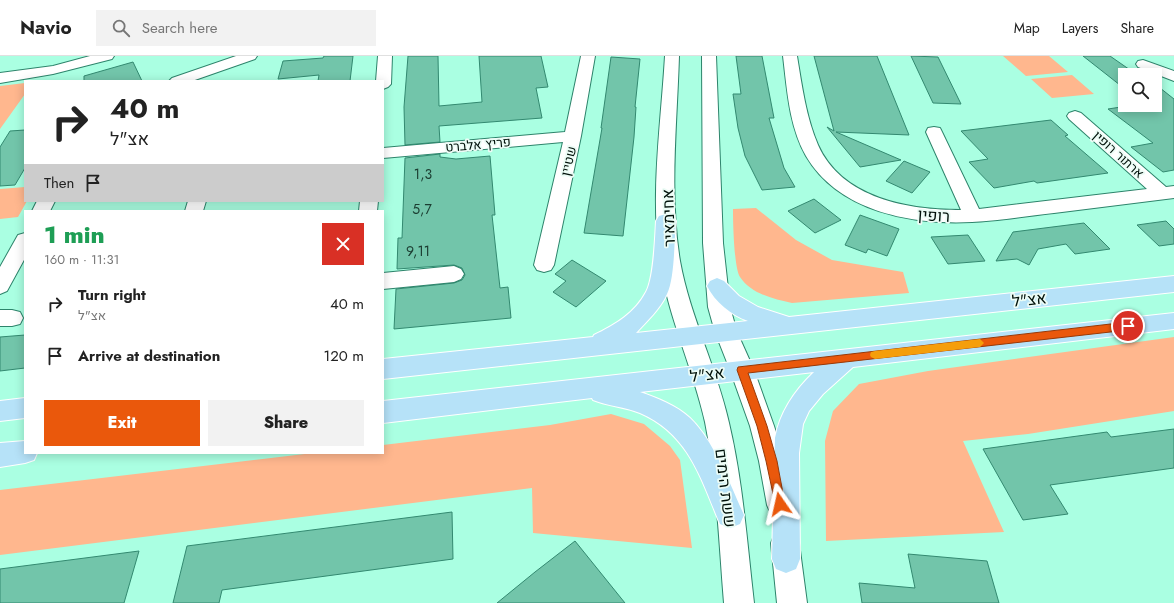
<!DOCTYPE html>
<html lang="en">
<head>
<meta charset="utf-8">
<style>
  :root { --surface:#fff; --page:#f2f2f2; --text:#222; --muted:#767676; --line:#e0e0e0; --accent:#ea580c }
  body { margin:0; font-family:Jost,Heebo,sans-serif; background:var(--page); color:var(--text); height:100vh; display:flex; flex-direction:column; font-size:15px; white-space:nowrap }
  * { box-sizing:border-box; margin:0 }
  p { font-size:13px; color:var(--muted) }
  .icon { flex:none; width:22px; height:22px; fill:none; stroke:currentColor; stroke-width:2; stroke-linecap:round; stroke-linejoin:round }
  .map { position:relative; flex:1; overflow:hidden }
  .drawer { position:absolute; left:24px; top:154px; width:360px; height:244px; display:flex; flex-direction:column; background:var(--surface); border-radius:0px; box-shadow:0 2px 10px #0003 }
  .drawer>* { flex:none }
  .banner { position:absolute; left:24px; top:24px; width:360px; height:122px; border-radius:0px; box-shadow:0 2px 10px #0003; background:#fff; color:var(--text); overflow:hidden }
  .controls { position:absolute; left:1118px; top:12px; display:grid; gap:8px }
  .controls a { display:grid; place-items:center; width:44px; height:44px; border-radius:0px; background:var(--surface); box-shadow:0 2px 10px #0003; font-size:20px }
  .pin { position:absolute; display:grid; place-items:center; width:34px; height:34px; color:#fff; margin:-17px; border:2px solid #fff; border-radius:50%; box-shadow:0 1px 4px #0007 }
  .me { position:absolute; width:44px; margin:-22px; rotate:349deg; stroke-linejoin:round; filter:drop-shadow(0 0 3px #0008) }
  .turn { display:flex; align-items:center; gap:14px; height:84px; padding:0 20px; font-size:18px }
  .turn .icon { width:52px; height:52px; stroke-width:2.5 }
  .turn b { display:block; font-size:28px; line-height:34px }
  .then { display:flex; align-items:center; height:38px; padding:0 20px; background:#0003; gap:8px; font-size:15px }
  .round { display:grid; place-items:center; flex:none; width:42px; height:42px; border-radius:0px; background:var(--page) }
  .headline { display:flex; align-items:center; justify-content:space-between; height:68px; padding:0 20px }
  h1 { font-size:24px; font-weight:800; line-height:30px; color:#1e9e55 }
  .action { display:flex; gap:8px; margin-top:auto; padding:8px 20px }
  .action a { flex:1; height:46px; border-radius:0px; background:var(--accent); color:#fff; font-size:16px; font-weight:800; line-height:46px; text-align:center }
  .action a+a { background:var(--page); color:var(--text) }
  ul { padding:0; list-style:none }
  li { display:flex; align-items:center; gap:12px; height:52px; padding:0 20px }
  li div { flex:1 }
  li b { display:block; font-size:15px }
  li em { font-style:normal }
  header { display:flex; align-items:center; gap:24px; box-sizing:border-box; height:56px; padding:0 20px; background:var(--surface); border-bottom:1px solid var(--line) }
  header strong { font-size:19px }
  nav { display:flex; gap:22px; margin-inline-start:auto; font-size:14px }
  .search { width:280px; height:36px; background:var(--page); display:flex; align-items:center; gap:10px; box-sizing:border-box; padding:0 14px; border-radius:0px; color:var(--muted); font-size:15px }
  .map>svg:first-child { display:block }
</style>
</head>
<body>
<header>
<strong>Navio</strong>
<div class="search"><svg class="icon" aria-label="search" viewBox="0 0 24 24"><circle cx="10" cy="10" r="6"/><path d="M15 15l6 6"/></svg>Search here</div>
<nav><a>Map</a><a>Layers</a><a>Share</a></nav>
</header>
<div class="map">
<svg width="1174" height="547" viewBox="0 0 1174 547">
  <rect width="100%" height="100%" fill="#aaffe2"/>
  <path fill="#ffb78e" d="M1003,0H1049L1068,16L1026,20Z
    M1072,19L1094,38L1052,42L1031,23Z
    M25,27V38L0,73V30Z
    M25,131V145H27L18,161L0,163V133Z
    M756,152L796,184L832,204L903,216L909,237L792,247C774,243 751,238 740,221C734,212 733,166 733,153Z
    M1174,281V355L1028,378L963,385L1004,476L826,485L825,385L833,355L859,328L928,315Z
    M611,358L644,368L670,390L680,404L692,492L533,477L532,432L0,499V434L313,397H383V389L550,369Z"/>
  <path fill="#72c5aa" stroke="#338970" d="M324,0H353L350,25H318L319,19L278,23L283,5L323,2Z
    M408,0H438L439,50L482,46L479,0H541L548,31L536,32L542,62L439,70L440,86L405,89L404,51Z
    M736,0H762L774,62H769L784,112L795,131L762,134L745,100L738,72L733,38H741Z
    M814,0H877L909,79L836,76L901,104L860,111L827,71L834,75Z
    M911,0L938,1L961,48L933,47Z
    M1083,0H1110L1133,16L1138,15L1143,19H1125V33Z
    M611,1L640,3L635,51H636L634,81L623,180L584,177L602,72H601Z
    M133,6L142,25H84V20Z
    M1155,28L1174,43V114L1163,116L1131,91L1153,87L1108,53L1134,49H1155Z
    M1051,64L1068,79L1065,80L1108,117L1037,127L1034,125L994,132L969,106L988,103L961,75Z
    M25,74V112L15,129L0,130V91L10,75Z
    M440,98V101L456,103L490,100L495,159H492L500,232L508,231L511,262L394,273L396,233L454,227L462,224L465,219L462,212L454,209L397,213L398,182H402L405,102Z
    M904,105L930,116L912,137L886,125Z
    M814,143L841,164L815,177L788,155Z
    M860,159L899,173L887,200L868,193L866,197L845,189Z
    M1166,165L1174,173V188L1159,190L1137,169Z
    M1084,167L1110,193L1075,198L1066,188L1038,193L1029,209L1017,203L996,205L1013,176Z
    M968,179L985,205L948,208L931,181Z
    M572,204L606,225L576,251L553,236L566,225L555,218Z
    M25,279V312L0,315V281Z
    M1174,373V412L1050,429L1068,458L1023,464L983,393L1107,376L1111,381Z
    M452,456L453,503L222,534L219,547H173L187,490Z
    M575,485L625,547H497L535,516Z
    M139,495L124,547H0V513Z
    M908,498L987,505L999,547H862L859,527L915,532Z"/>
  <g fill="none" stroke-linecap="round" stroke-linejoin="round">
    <g stroke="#2d846b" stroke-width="2">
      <path id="minor" d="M236,0H257L255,3L192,25H169L172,22Z
        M378,0H392L391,28L388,31L383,33V25H376Z
        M581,0H595L581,80L554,209L551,214L544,216L537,214L534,209L563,86L383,102V92L565,76Z
        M783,0H797C802,30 806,61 818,89C842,143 909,154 961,154L926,76L928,72L934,71L940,72L942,76L979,153L1147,133L1069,63L1067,60L1069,57L1075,55L1081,57L1166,131L1174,130V142C1134,147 1094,152 1054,157C1027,160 999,165 972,166C912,169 839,156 806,100C789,70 787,33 783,0Z
        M1143,4L1174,15V25L1138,11L1136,8L1138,5Z
        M37,145H55L50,155H32Z
        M188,145H206L203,155H185Z
        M360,145H378L377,155H359Z
        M25,177V202L7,235L0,238V211L18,179Z
        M454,210L461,213L464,218L461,223L454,226L383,233V217Z
        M0,254H12L20,256L23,262L20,268L12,270H0Z"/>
    </g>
    <g stroke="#2d846b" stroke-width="2">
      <path id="tertiary" d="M90,0H114L112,3L53,18L0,27V17L53,10Z"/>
    </g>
    <g stroke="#2d846b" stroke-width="2">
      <path id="secondary" d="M665,0H679C677,68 669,138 680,205C690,261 717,312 729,367C743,426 747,487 754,547H724C719,487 717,425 705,366C693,312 668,261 660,206C650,138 661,68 665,0Z
        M702,0H716L723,187L730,251L737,276L754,314L774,370L785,405L793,449L789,458L780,462L771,458L767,449L759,405L750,370L730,314L715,276L708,251L703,187Z
        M785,473L795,477L799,487L807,547H777L771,487L775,477Z"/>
    </g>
    <g stroke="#fff" stroke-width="2">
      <path id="primary" d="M666,158L673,160L676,165C674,185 675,221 667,238C660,253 647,265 636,277L748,265C731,259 715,246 707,230L710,225L717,222L724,225L739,240L758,251L789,261L1174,220V236L383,323V303L593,281L594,279C615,269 635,257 646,236C654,222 655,182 656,165L659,160Z
        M1174,257V273L853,311L823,338L809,355L803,368L799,397L800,503L796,513L786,517L776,513L772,503L775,382C780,356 795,334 814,316L640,336C657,342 676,349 690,362C714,385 730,428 744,459L740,468L730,472L720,468C701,423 689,378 640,357C625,351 608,350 593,344L592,342L383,367V345Z
        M25,342V362L0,365V345Z
        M25,385V397H37L34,404L25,407L0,411V387Z"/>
    </g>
    <use href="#minor" fill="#fff" fill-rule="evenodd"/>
    <use href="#tertiary" fill="#fff" fill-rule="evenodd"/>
    <use href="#secondary" fill="#fff" fill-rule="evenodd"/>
    <use href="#primary" fill="#b6e2f8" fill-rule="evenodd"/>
  </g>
  <path fill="#ea580c" stroke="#983908" d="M1128,266L1132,270L1128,274L748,317L767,370L777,405L785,448L784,452L780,454L776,452L766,405L757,370L737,314L738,311Z"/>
  <path fill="#f59e0b" d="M980,283L984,287L980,291L875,303L871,301L870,299L871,296L875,295Z"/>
  <g text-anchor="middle" stroke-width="3.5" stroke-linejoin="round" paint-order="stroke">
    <g font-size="13" fill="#00110a" stroke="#ecfcf6">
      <text transform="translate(478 88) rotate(-5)" y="5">פריץ אלברט</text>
      <text transform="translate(1119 98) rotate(42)" y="5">ארתור רופין</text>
      <text transform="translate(568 105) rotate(-77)" y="5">שטיין</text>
    </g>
    <g font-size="14" fill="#1c3e32">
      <text x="423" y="123">1,3</text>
      <text x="422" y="158">5,7</text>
      <text x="418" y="200">9,11</text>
    </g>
    <g font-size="16" fill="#00110a" stroke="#ecfcf6">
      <text transform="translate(934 159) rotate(4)" y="6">רופין</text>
      <text transform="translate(668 162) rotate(-92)" y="6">אחימאיר</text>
      <text transform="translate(1029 243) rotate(-6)" y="6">אצ"ל</text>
      <text transform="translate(707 318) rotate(-7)" y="6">אצ"ל</text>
      <text transform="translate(726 432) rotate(83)" y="6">ששת הימים</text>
    </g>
  </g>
</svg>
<div class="controls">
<a><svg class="icon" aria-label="search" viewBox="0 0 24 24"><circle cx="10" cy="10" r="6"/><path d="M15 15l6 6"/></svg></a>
</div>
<div class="pin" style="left:1128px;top:270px;background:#d93025"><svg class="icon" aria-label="arrive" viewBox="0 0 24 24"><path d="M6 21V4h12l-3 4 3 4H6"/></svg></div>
<svg class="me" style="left:780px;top:448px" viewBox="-20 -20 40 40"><path d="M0-17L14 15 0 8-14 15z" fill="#ea580c" stroke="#fff" stroke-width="4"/></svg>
<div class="banner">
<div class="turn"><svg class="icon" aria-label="right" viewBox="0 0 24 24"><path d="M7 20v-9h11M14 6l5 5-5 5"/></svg><div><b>40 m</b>אצ&quot;ל</div></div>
<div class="then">Then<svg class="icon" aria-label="arrive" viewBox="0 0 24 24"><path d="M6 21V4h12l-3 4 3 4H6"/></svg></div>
</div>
<section class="drawer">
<div class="headline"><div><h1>1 min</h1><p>160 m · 11:31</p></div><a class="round" style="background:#d93025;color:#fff"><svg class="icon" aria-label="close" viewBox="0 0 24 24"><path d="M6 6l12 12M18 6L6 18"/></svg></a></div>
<ul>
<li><svg class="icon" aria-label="right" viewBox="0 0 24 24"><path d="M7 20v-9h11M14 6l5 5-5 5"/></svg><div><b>Turn right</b><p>אצ&quot;ל</p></div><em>40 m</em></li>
<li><svg class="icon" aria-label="arrive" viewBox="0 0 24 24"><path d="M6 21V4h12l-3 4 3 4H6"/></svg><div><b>Arrive at destination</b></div><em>120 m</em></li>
</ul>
<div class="action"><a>Exit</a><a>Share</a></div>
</section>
</div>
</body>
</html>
